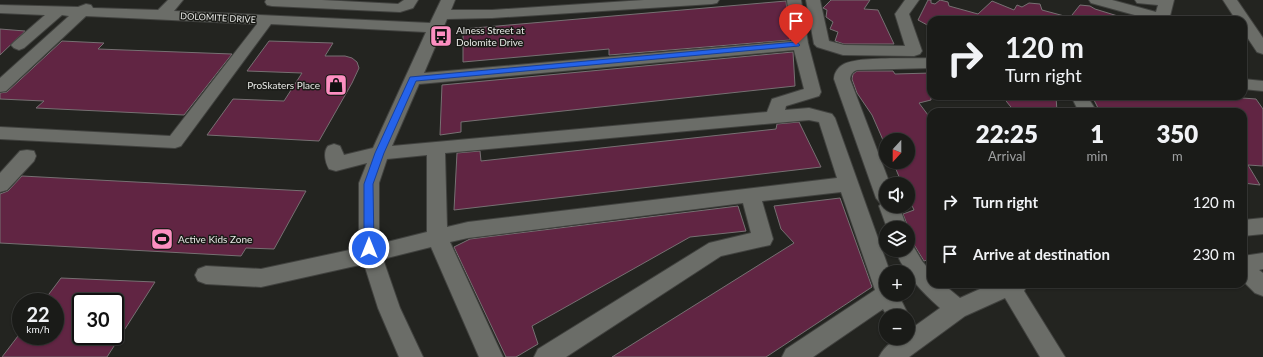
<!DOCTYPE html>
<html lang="en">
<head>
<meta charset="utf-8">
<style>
  :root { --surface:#1a1b18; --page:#272825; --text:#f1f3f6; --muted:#9fa1a2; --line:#383937 }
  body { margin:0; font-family:Lato,sans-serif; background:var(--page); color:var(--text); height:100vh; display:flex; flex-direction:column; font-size:15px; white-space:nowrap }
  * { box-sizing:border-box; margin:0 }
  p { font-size:13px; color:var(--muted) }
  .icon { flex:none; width:22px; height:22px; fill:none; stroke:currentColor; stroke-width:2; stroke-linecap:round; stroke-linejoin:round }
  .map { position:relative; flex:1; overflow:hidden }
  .panel { position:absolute; left:927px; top:108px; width:320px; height:180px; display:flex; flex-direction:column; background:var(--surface); border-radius:12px; box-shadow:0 1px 3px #0004,0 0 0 1px var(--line) }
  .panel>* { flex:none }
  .hud { position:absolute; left:927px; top:16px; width:320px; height:84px; border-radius:12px; box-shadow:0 1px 3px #0004,0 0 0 1px var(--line); background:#1a1b18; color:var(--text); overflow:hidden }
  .needle { width:26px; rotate:201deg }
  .fabs { position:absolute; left:879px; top:133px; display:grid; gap:8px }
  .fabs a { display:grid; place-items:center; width:36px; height:36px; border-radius:50%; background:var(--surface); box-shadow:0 1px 3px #0004,0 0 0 1px var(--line); font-size:20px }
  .speed { position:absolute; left:12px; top:293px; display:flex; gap:8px; font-size:20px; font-weight:700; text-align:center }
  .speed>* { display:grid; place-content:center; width:52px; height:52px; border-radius:50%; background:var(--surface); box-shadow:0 1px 3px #0004,0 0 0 1px var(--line); line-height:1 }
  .speed small { font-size:10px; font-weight:400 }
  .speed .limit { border:2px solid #111; border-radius:6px; background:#fff; color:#111 }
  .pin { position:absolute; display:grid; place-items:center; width:34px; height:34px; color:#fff; margin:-41px -17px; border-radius:50% 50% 50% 0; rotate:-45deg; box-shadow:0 0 4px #0007 }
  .pin .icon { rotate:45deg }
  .me { position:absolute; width:44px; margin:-22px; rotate:0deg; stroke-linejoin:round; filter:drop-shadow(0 0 3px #0008) }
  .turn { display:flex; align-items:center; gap:14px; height:84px; padding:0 12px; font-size:18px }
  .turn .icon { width:52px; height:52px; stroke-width:2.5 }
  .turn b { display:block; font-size:28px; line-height:34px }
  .eta { display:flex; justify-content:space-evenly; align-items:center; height:68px; text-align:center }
  .eta b { font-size:24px; font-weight:800; line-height:28px }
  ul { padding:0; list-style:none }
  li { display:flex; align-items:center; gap:12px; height:52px; padding:0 12px }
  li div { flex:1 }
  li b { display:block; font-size:15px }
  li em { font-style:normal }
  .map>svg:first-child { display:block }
</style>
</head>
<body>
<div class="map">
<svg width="1263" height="357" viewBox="0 0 1263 357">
  <rect width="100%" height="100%" fill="#232420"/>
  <path fill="#612543" stroke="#767072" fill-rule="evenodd" d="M831,0H870L864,9L878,10L894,44H844L835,41L838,32L830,29L833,22L826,17L827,10L823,8Z
    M928,0H931V3L935,4L940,0L948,2L949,6L978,14L992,1L1014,10L1017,5L1022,7L1029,3L1040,4L1042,10L1068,17V20H931V27L918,20Z
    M786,1L790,40L609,55V49L463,62V29Z
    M1080,5L1090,6L1095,9L1121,17V20H1068Z
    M0,29L25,31L0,55Z
    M62,41L104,43L98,49L232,54L184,115L36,108L44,101L0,99V93L7,92Z
    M269,41L333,43L325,56H345L352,58L357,62L359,68L352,83L319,141L207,135L233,99L284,101L302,73L247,71Z
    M793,52L795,86L461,122V132L440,135L442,85Z
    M857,71H893L895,74L931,73V100L919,103L931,119V259L924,261L913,243L908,241V227L903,214L914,210L908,197V184H902L893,162H908V140H883L872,115L857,93L852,79L853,74Z
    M1002,96H1056L1057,112H1015Z
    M1092,96H1215L1256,99L1263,109V166L1248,165L1260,185L1243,183V112H1100Z
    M799,122L821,167L454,210L457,153L480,151L481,161L776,129L777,124Z
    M22,176L306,191L274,249L246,248L241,256L0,243V194L8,191Z
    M840,198L872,287L766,357H612L794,243L781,229L774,206Z
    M738,206L746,231L690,237L532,326L538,344L516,357H506L454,247L470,239Z
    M61,278L155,282L107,357H2L18,336H55V302H43ZM81,302H115V336H81Z"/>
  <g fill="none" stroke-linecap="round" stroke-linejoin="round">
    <g stroke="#41423f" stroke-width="2">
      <path id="minor" d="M168,0H183L174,11L430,23L441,0H455L451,10H492L644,0H719L717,3L712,4L492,18L447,19L424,73L792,41L787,0H801L808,43L821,92L819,96L786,106L785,110L809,108L832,114L835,118L890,272H886V294H898L909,316L908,319V316H887L883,309L813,357H782L786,349L875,290L841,192L762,201L773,239L770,245L721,256L566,357H534L538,349L709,243L751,233L743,203L468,238L450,242L503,357H479L431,247L383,259L400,308L423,357H399L378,308L364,264L261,287L206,284L198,281L195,275L198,269L206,266L261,269L359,248V183L367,163L336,171L329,169C325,162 323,152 328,146L334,144L340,146L344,155L373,148L426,32L271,24L181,146L175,148L0,139V127L170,136L257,24L86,16L6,91L0,92V78L69,16L62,15L24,48L19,50L14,48L11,45L14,42L45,15L0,13V5L78,7L86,4L91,5L93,8L158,10ZM794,50L804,89L772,99L767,112L392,146L419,84ZM809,120L819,122L837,178L468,222L447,227L445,153ZM427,155V232L379,244V183L387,159Z
        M266,0H322L398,4L404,0H418L413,8L400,12L272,6L267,5L265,2Z
        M806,0H820L829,41L844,45L905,46L895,14L905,0H919L909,14L922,51L920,54L914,56L843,55L817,47L814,44Z
        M1089,0H1112L1156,12L1158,5L1137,3L1135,0H1174L1170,16L1174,20H1153L1091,3Z
        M1223,0H1237L1263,38V54L1257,52L1243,31V20H1236Z
        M931,58V68L857,70C852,72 851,74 850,79L890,184H886V206H899L907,228H887L879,206L881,204L876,198L834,79C834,73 838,67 844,64C859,56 911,59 931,58Z
        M1243,79L1263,81V91L1243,89Z
        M1071,96H1087L1097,112H1079Z
        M27,150L34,151L36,156L34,161L7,190L0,192V173L20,151Z
        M1263,218V234L1243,236V220Z
        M908,243L912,244L922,261L931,272V284H943L960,298L991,284H1028L1024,291L1065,357H1040L1005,298L965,316L909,357H879C885,345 895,338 908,338V331L940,308C920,290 905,274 895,250H908Z
        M1263,253V269L1259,270L1263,273V296L1255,293L1243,281V256Z"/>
    </g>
    <use href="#minor" fill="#6b6d68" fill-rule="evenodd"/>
  </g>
  <path fill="#2563eb" stroke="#184099" d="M796,42L800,45L799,46L416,81L384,153L373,184L374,248L372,251H365L364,248V184L375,153L410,77Z"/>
  <defs>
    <g id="bus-square" transform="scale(1.15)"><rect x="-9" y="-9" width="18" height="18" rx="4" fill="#fc8fc1" stroke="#1a1b17"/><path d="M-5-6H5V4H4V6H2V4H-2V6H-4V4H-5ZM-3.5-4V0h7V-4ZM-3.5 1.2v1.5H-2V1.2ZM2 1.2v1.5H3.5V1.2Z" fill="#111"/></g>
    <g id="shop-square" transform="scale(1.15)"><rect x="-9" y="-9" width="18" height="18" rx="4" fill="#fc8fc1" stroke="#1a1b17"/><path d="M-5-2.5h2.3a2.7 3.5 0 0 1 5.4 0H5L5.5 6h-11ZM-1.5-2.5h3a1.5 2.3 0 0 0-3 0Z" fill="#111"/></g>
    <g id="stadium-square" transform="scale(1.15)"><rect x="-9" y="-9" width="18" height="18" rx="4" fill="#fc8fc1" stroke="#1a1b17"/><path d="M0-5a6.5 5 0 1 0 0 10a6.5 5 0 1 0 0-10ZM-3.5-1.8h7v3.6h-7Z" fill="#111"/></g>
  </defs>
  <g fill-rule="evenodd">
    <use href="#bus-square" x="441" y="36"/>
    <use href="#shop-square" x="336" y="85"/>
    <use href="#stadium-square" x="162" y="239"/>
  </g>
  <g text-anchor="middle" stroke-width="3" stroke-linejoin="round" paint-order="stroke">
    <g font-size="9" fill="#e7e8e5" stroke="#1a1b17">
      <text transform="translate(218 18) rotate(3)" y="3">DOLOMITE DRIVE</text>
    </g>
    <g font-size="10" fill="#e7e8e5" stroke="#1a1b17" text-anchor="start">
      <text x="456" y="34">Alness Street at<tspan x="456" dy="12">Dolomite Drive</tspan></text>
      <text x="320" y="89" text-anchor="end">ProSkaters Place</text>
      <text x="178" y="243">Active Kids Zone</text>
    </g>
  </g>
</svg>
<div class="fabs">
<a><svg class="needle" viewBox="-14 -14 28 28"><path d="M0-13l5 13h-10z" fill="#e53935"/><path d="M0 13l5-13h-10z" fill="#9fa1a2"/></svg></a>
<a><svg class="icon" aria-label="sound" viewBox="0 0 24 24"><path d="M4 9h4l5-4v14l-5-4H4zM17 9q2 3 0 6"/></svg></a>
<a><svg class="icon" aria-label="layers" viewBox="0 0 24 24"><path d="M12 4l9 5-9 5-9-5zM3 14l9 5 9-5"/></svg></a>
<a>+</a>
<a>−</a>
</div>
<div class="speed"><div>22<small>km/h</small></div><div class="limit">30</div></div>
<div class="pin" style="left:796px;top:45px;background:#d93025"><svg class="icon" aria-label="arrive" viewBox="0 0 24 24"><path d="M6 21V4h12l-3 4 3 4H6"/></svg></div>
<svg class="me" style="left:369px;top:248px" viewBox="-20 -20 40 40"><circle r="17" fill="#2563eb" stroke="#fff" stroke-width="3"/><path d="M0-11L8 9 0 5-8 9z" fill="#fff"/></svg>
<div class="hud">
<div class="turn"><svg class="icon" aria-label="right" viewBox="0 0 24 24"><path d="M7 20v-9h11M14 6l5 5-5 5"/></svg><div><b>120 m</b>Turn right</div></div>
</div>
<section class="panel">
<div class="eta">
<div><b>22:25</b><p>Arrival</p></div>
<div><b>1</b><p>min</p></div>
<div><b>350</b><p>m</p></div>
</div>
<ul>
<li><svg class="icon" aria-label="right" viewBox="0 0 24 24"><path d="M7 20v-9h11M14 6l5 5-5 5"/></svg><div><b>Turn right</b></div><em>120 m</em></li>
<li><svg class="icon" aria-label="arrive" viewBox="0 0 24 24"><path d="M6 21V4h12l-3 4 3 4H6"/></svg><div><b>Arrive at destination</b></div><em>230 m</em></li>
</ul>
</section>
</div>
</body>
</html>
